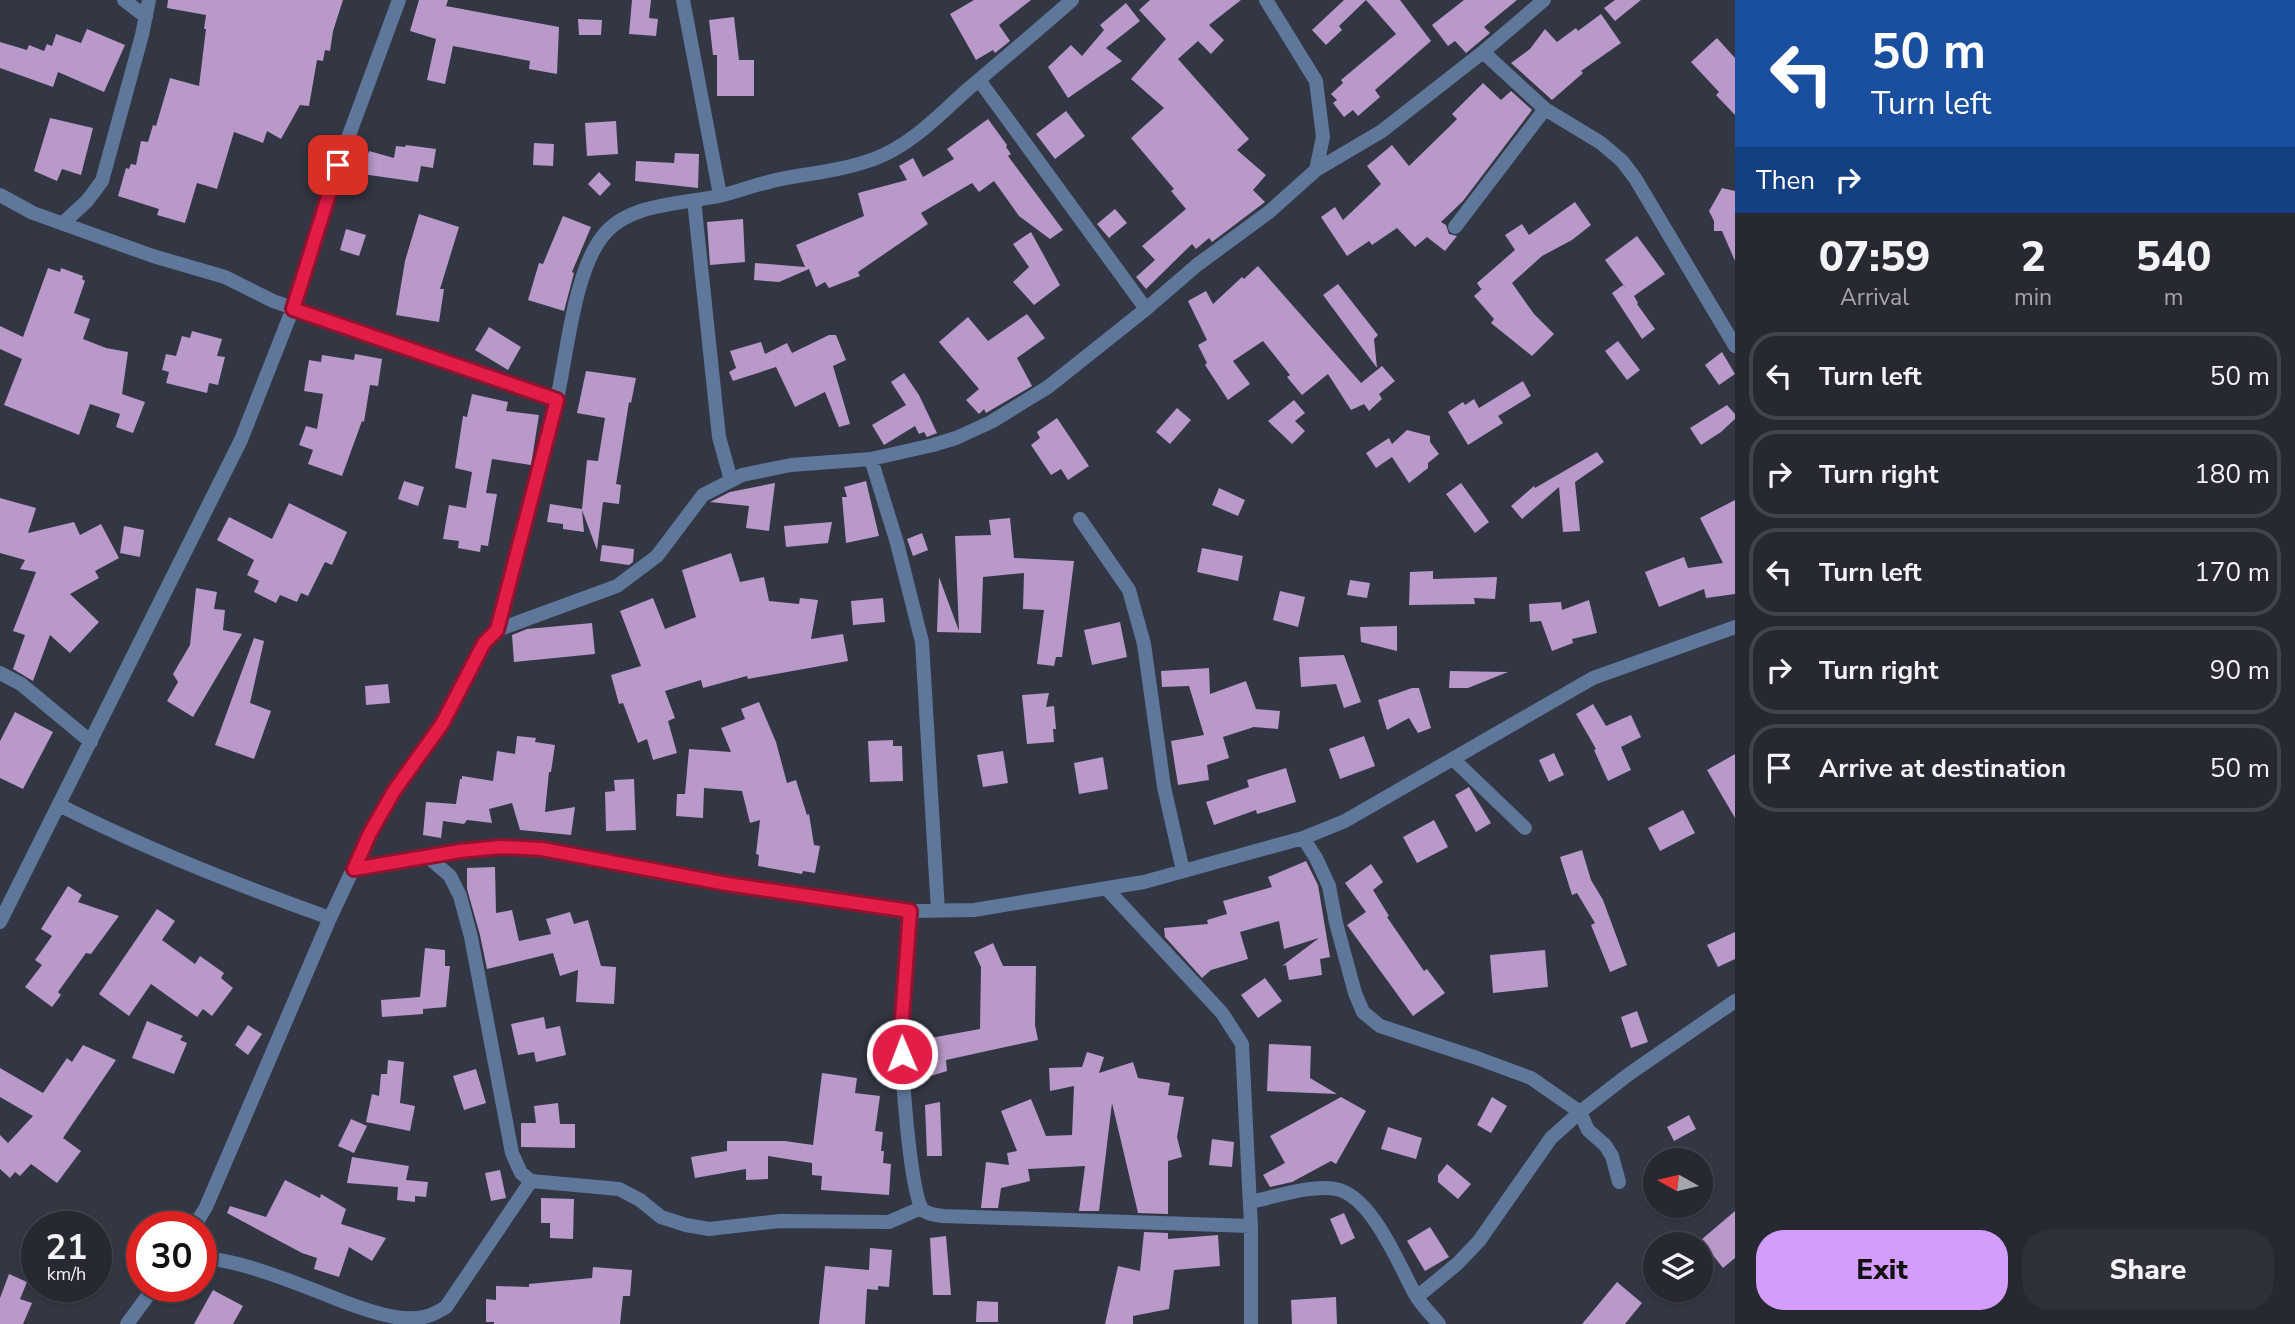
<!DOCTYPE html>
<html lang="en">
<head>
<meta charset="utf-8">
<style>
  :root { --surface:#262832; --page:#2e303a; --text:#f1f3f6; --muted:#a4a6ac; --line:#42444d; --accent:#d49cfb }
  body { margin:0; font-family:"Nunito Sans",sans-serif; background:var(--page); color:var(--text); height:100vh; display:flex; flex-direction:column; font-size:26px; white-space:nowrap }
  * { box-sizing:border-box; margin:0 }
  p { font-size:23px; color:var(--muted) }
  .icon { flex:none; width:38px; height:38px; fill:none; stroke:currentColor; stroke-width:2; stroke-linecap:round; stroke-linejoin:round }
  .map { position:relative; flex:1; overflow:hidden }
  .side { display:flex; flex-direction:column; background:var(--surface); width:560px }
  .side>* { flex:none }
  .guide { background:#1a4fa0; color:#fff; overflow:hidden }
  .needle { width:46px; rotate:278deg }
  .tools { position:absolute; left:1643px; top:1148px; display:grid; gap:14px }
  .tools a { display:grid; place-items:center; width:70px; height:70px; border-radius:50%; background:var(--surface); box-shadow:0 2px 5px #0004,0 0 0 2px var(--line); font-size:35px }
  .speed { position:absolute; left:21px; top:1211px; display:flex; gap:14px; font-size:35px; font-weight:700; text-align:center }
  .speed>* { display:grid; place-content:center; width:91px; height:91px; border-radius:50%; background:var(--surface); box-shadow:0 2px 5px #0004,0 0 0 2px var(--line); line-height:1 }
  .speed small { font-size:18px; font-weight:400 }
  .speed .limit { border:10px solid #d22; background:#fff; color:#111 }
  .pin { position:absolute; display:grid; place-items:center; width:60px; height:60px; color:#fff; margin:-30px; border-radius:14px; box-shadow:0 4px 10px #0006 }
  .me { position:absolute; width:77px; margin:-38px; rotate:359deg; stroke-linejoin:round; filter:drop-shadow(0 0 5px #0008) }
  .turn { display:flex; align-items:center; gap:24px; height:147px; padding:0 21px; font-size:32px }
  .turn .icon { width:91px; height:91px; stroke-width:2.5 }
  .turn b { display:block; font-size:49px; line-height:60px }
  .then { display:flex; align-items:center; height:66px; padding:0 21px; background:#0003; gap:14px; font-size:26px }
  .eta { display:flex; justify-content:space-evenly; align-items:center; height:119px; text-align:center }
  .eta b { font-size:42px; font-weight:800; line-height:49px }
  .button { display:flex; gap:14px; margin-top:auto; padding:14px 21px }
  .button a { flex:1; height:80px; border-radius:28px; background:var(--accent); color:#111; font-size:28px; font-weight:800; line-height:80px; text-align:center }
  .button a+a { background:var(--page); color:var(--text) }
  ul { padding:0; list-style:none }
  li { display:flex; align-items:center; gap:21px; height:88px; margin:0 14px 10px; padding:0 7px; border:4px solid var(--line); border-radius:28px }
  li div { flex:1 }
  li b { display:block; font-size:26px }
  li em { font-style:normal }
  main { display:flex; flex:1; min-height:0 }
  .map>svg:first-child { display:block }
</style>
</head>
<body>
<main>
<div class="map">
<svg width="1735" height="1324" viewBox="0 0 1735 1324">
  <rect width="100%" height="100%" fill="#333643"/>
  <path fill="#b899c9" d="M168,0H343L333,31L330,51L325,50L323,61L317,60L309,106L300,105L281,139L267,131L263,143L234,132L217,189L197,183L185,223L157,215L159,209L118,196L126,168L129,169L131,164L136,165L141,141L148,142L153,125L156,126L170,78L199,86L206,29H204L206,15L167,8Z
    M419,0H448L446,6L559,27L557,74L529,69L530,61L453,46L445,84L427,80L436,39L410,31Z
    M632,0H651L649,18L658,19L656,36L629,34Z
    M974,0H1031L999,25L1010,41L995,53L993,50L976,60L950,14Z
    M1150,0H1241L1209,25L1224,40L1211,54L1198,41L1178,59L1249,139L1237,150L1266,175L1253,190L1265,202L1212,242L1209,238L1196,249L1192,244L1146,289L1136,277L1155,260L1142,246L1186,209L1171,191L1174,189L1131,138L1164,108L1131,79L1166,39L1139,10Z
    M1344,0H1400L1431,41L1375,90L1380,97L1358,116L1353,110L1344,117L1333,103L1337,100L1331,94L1343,83L1341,80L1396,34L1366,0L1339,26L1342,30L1326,45L1312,30Z
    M1464,0H1517L1484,27L1490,33L1466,53L1455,41L1448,46L1432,25Z
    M1615,0H1641L1615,21L1604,8Z
    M1126,3L1140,21L1106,48L1122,61L1068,98L1048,67L1071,45L1082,56L1104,30L1100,25Z
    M1601,14L1621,43L1581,71L1583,73L1552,100L1511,63L1530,49L1545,29L1557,42L1576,28L1578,31Z
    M734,17L739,60H754V96H717V55H713L709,20Z
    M578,19L602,20L601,35H579Z
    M87,29L125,45L104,92L58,72L53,87L0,68V42L27,50L29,45L44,51L47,44L52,46L56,34L81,43Z
    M1717,38L1735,58V115L1716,95L1719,92L1691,62Z
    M1483,83L1501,100L1511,91L1532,110L1463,201L1441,222L1446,225L1449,234L1457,236L1445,251L1427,237L1415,247L1397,228L1372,245L1369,241L1347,256L1321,217L1335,207L1343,220L1381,184L1367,166L1392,145L1409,166L1447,129L1457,119L1452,114Z
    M1066,111L1085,136L1055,159L1036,134Z
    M50,118L93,128L81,175L62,169L57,181L34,171Z
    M988,119L1007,145L1006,147L1011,154L1008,156L1063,230L1050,239L1019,216L994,181L979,192L972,183L921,213L928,224L858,272L860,276L829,288L825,282L816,287L809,269L779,282L754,280L755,263L805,267L796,245L864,216L858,193L907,180L899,166L913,158L923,177L954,159L947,149Z
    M616,121L618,154L587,156L585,123Z
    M534,143L554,144L553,166L533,165Z
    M406,145L436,149L433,168L421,166L418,182L362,174L369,151L394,158L396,146L405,147Z
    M675,153L699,154L698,188L635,181L636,161L674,163Z
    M599,172L611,184L600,196L588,184Z
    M1722,188L1735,191V261L1722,231H1714V221L1709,211Z
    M1575,202L1591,225L1572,240L1542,256L1512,283L1534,314L1554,334L1532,356L1491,323L1494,319L1474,296L1483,288L1481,289L1477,283L1515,250L1505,235L1522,224L1529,235Z
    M1115,209L1127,223L1109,238L1097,224Z
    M419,214L459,227L440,289H444L439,322L396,315L405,261Z
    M563,216L591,227L572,272L574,273L564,311L528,300L539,263L543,264Z
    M743,219L745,262L710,265L707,222Z
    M346,229L366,235L359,256L340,250Z
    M1031,232L1060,285L1034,305L1013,282L1029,267L1013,244Z
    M1637,236L1665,274L1634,296L1638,303L1637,304L1655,329L1642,339L1612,293L1623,285L1627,290L1605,260Z
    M1258,266L1361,383L1382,366L1395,381L1379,394L1382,399L1369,411L1364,404L1351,410L1328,374L1302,395L1287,377L1290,375L1263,341L1233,361L1250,384L1228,400L1205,365L1207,363L1198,345L1207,340L1188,301L1206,291L1213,304L1242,277L1244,279Z
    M48,268L60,272L61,268L83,276L82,279L85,281L74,313L90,319L83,339L106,348L128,352L122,394L145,402L133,433L116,427L120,414L90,404L79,435L4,405L22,359L0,349V326L23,337Z
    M1338,284L1378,335L1374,339L1377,368L1323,295Z
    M1027,314L1045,338L1017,358L1032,386L986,413L984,409L979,414L966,400L979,389L939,342L968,317L988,341Z
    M489,327L521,347L508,370L475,350Z
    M192,331L222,339L217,356L225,357L218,385L209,383L207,393L166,383L169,372L162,370L166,354L176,356L182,336L190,338Z
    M829,335H836L846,360L833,366L850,424L839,427L825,392L795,407L776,367L733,381L729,372L736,368L730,351L761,342L765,354L787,343L792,353Z
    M1618,341L1640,370L1627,380L1605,351Z
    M1722,352L1735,374L1719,385L1705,365Z
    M355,354L382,359L378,386L370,385L364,422L362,421L342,476L308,464L313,450L299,445L306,426L317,429L323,394L304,391L309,360L321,362L322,355L354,360Z
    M586,371L636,378L631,403L629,402L616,484L621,485L619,504L603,502L597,550L582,510L584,532L563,529V524L547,522L550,504L582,509L587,460L598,461L605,418L577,413Z
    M904,373L919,395L937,433L927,437L924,432L919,434L915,426L884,445L872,425L906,405L891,382Z
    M1523,381L1531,396L1498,416L1503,423L1468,445L1448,412L1463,402L1465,405L1474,399L1479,408Z
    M472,394L508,402L506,411L539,415L531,465L492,459L486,493L497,494L488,546L481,545L480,552L458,548L459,541L443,539L449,505L466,508L472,472L455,468L463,416L467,417Z
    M1294,400L1305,413L1295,421L1305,431L1292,444L1268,421Z
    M1727,405L1735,414V419L1721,432L1701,445L1690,428Z
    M1177,408L1191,420L1170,444L1156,432Z
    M1057,418L1089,466L1068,480L1061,469L1051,475L1031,445L1040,438L1037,432Z
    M1407,430L1430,436V442L1439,454L1428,463V468L1409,483L1392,457L1376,468L1366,453L1389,438L1392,444Z
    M1597,452L1604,462L1575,482L1580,531L1563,532L1559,487L1522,519L1511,506L1534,486L1535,488Z
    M404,481L424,487L418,506L398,499Z
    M866,481L879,536L846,543L842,497H847L844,487Z
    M775,483L769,531L746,528L749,506L710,502L730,492Z
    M1461,483L1489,522L1475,533L1446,494Z
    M1219,488L1245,500L1238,516L1212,505Z
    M0,498L36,508L28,533L74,522L80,535L101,524L119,558L95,571L99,578L70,594L99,622L70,653L50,635L33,681L13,669L25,635L13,631L36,572L20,569L25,560L0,553Z
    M1735,500V594L1706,598L1704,589L1659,607L1645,572L1684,557L1688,568L1723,563L1700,518Z
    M289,503L347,532L332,565L325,562L308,596L301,593L297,602L280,595L276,603L254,592L259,581L247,575L254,560L217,540L229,517L272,539Z
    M1010,518L1014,558L1074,561L1062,657H1056L1054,666L1037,664L1044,610L1023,609L1024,573L983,577L981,633L937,632L939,577L959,631L955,536L991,535L989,520Z
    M832,522L828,543L786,547L784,526Z
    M124,526L144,530L140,557L120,553Z
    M922,533L928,550L913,556L907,539Z
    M602,545L634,549L633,562L629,565L600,561Z
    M1202,548L1243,556L1238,581L1197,572Z
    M731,553L740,582L764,577L769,601L799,604L800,598L818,600L811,639L843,634L848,661L748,679L747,676L703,688L701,680L665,691L675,718L668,721L677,753L653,760L647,739L638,743L623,703L619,704L611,675L641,666L620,611L653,598L665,629L696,617L682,570Z
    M1433,571V579L1497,577L1495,599L1474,598L1475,604L1409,605L1410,572Z
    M1350,580L1370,583L1367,598L1347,595Z
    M196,588L217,592L214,609L225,610L223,630L242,634L193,717L167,701L178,682L173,674L190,645Z
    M1280,591L1305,597L1298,627L1273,620Z
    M883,598L885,622L853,625L851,601Z
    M1589,600L1597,633L1572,639L1573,643L1552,651L1541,621L1530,622L1529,604L1561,602L1562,610Z
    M1120,622L1127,657L1092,665L1084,630Z
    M592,623L595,654L514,662L512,635L527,629Z
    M1397,626V651L1361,642L1360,627Z
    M254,638L264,641L250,703L271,711L254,759L215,745Z
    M1344,655L1361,702L1344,708L1336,684L1301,687L1299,657Z
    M1209,668L1210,694L1246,681L1256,709L1280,711L1278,729L1254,727L1223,737L1229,758L1207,765L1209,780L1178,785L1171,741L1204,735L1189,686L1162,687L1161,671Z
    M1450,671L1508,672L1468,688H1449Z
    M388,684L390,703L366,705L365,686Z
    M1412,688H1419L1431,728L1418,733L1409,718L1387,730L1378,700Z
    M1049,693L1046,707L1054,706L1056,729H1053L1054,742L1027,744L1022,695Z
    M759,702L776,742L787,783L796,780L807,815L809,814L814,845L820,846L815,873L803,871L802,874L758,866L759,855L756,854L760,820L750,823L742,791L704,788L703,818L676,816L677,794H685L689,749L731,752L721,728L745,719L741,709Z
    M1593,704L1606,726L1631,715L1641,737L1621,747L1631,770L1608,781L1594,750L1596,749L1576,714Z
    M15,712L53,732L23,789L0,778V741Z
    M517,736L536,738L535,742L555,745L551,772H549L545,812L575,807L571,835L520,830L512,803L489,809L492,823L467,820L464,824L443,821L441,838L423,835L426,802L456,804L460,779H462V776L493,781L497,751L515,754Z
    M1364,736L1375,766L1340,779L1329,749Z
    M893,740V746H902L903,781L870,782L868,741Z
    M1003,751L1008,783L983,787L977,755Z
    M1554,753L1564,775L1549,782L1539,760Z
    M1735,754V818L1707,770Z
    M1103,757L1108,789L1079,794L1074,763Z
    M1286,768L1296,802L1257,814L1256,810L1214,825L1206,802L1249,787L1247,780Z
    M634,779L636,830L606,831L605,792L615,791L614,780Z
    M1469,787L1491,823L1476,832L1455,795Z
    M1683,810L1695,833L1660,851L1648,828Z
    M1434,820L1448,847L1417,863L1403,837Z
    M1582,850L1591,880L1603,900L1627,965L1610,972L1591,925L1595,923L1577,893L1572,895L1560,857Z
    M1306,861L1318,885L1330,957L1320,959L1322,975L1289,980L1286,965L1282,966L1319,938L1284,949L1279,921L1240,932L1248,959L1211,970L1202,978L1165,937L1164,928L1208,924L1207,920L1227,914L1223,901L1272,887L1268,877Z
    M1371,864L1383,882L1373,890L1389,916L1387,917L1424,971L1427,969L1445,993L1413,1016L1347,925L1366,912L1345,883Z
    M495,867L496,913L512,910L519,941L551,934L546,919L570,912L574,924L588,920L601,966L616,967L614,1004L576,1002L578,970L560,976L553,953L487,969L480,935L467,889V868Z
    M68,886L82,895L78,902L119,916L91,954L86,953L58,992L61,995L52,1007L25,987L42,965L35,960L52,936L41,929Z
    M157,909L175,921L162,940L195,964L200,956L224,973L221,978L233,988L212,1016L203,1009L197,1017L151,984L129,1016L99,994Z
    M1735,932V959L1718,967L1707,945Z
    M993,943L1003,966H1036L1035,1025L1038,1040L946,1060L947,1071L924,1078L923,1069H919L914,1041L980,1029L981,967L974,952Z
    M425,948L445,950V966H450L446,1007L423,1009V1014L382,1017L381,1000L420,997Z
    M1545,950L1548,987L1493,993L1490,955Z
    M1265,978L1282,1001L1258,1018L1241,995Z
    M1637,1011L1648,1042L1631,1048L1621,1017Z
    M544,1017L546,1029L560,1026L566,1055L536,1062L534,1052L518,1055L511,1024Z
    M147,1021L183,1036L180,1040L187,1043L174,1074L132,1058Z
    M248,1025L262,1034L248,1055L235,1045Z
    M1269,1044L1311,1046L1310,1078L1337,1094L1267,1091Z
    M83,1045L116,1060L63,1138L81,1151L57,1183L31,1164L20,1176L15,1172L10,1178L0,1169V1135L8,1143L33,1116L0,1097V1068L43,1093L67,1058L72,1062Z
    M1087,1052L1104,1057L1099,1073L1133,1062L1138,1078L1170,1083L1168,1095L1184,1097L1177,1137L1182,1157L1168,1161V1214L1138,1213L1112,1103L1099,1211H1079L1085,1166L1028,1169L1030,1181L1001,1188L998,1208H981L986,1162L1009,1165L1007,1153L1017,1151L1001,1111L1031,1099L1046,1136L1072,1135L1074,1086L1050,1091L1049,1068L1082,1067Z
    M388,1060L404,1062L400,1103L415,1106L410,1131L366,1122L372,1094L379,1096L381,1074H387Z
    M476,1069L486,1103L464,1110L453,1076Z
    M822,1073L857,1078L855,1093L880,1096L875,1131L883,1132L881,1151H884L883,1163L891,1164L889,1195L821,1190L822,1176L812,1175V1163L768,1156V1179L746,1180V1169L695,1178L691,1157L727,1151V1141H785L813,1145Z
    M1341,1097L1366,1111L1336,1164L1331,1161L1292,1182L1270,1187L1263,1175L1285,1163L1270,1136Z
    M1492,1097L1507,1106L1491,1133L1477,1125Z
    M940,1102L942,1156H927L925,1105Z
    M558,1103L560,1124H575V1148L521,1147V1123H536L534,1106Z
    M1689,1115L1696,1129L1674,1141L1667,1127Z
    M351,1119L367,1126L354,1153L338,1146Z
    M1388,1127L1422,1138L1416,1159L1381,1149Z
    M1212,1139L1234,1142L1232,1167L1209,1165Z
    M352,1157L409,1166L406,1180L428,1182L426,1197L415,1196V1202L397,1200L398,1187L347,1183Z
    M1447,1164L1471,1184L1458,1199L1438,1182V1175Z
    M500,1170L506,1198L491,1201L485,1173Z
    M285,1180L320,1198L321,1194L346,1209L341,1224L386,1238L372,1261L349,1247L339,1277L314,1269L317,1258L302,1253L227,1213L230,1206L266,1217Z
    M541,1198L574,1199L573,1239L550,1238V1223H541Z
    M1735,1211V1258L1723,1268L1701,1240Z
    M1344,1213L1355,1238L1341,1245L1330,1219Z
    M1430,1227L1449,1257L1425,1271L1407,1241Z
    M1144,1232L1168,1233V1239L1218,1235L1220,1266L1174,1270L1169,1309L1133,1316V1324H1105L1118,1266L1140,1271Z
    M946,1236L951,1295H933L930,1238Z
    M870,1248L892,1250L889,1287L878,1286V1290L867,1289L865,1324H819L825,1266L869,1270Z
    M593,1267L632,1270L630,1296H623L620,1324H494V1322H486V1299L496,1300V1286L529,1287V1284L592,1278Z
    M9,1274L27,1282L20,1299L32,1303L23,1324H0V1298Z
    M1617,1282L1642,1303L1625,1324H1582Z
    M213,1290L243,1306L233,1324H194Z
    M1336,1297L1337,1324H1292L1291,1300Z
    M977,1301L998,1302V1322H976Z"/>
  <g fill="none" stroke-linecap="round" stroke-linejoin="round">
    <path stroke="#5f779a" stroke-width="14" d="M124,0L146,17
      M683,0L720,195
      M1266,0L1316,81L1323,137L1316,170
      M1483,52L1545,109L1601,143L1622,161L1635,178L1735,346
      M979,80L1146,309
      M0,195L33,213L153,256L225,277L273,301L557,400
      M694,200L719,437L731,480
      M63,223L87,201L102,181L142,35L149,0
      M1455,227L1545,109
      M871,459L897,543L922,642L938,911
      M1080,519L1129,590L1144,644L1164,787L1183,871
      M497,630C517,553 540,477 557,399C567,354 574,273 602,237C627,203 682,204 719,196C740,191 760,183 781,179C812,173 844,170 874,159C910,146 939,115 967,90C1002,60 1037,31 1072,0
      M0,673L21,684L91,742
      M1454,760L1525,828
      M59,805C146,849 237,885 330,918
      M1303,838L1316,858L1329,886L1336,923L1355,993L1363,1012L1380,1026L1477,1058L1531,1078L1580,1112L1588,1130L1605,1145L1612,1156L1619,1182
      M427,856L450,876L460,896L471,937L512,1153L521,1173L531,1181L619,1189L640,1200L661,1217L686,1225L709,1229L780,1221L889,1222L921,1208
      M354,869L460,851L501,847L542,849L727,884L828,897L910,911L974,910L1144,882L1303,838L1345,821L1593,678L1735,627
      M910,911C907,951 902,990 901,1029C900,1055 910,1197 923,1210C929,1215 936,1215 943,1216L1251,1226L1242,1044L1222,1013L1107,889
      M0,922L241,440L293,308L338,165L399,0
      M1250,1202C1275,1197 1311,1184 1336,1189C1372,1196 1399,1265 1415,1294C1421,1305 1431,1314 1439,1324
      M1251,1226V1324
      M194,1227L206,1207L330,918L370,833L394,791L442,724L483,643L497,630L617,586L657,556L703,495L742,475L791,465L871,459L933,445L956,438L991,422L1048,387L1146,309L1197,265L1269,212L1316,170L1382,131L1483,52L1544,0
      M201,1258C241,1259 308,1288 347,1303C368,1310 393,1320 416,1318C427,1318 436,1313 446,1307L531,1181
      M1417,1297L1457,1264L1479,1241L1551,1138L1580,1112L1629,1074L1735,1001
      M127,1324L155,1286"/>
  </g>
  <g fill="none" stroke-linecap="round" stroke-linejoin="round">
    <g stroke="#92132f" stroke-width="18">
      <path id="route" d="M338,165L293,309L557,400L497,630L484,643L442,724L394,791L370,833L354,869L460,851L501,847L542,849L727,884L910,911L901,1032L902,1054"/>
    </g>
    <use href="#route" stroke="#e11d48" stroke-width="12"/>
  </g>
</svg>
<div class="tools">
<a><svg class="needle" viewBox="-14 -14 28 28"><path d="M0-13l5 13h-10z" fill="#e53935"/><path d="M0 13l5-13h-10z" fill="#a4a6ac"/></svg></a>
<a><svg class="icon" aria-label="layers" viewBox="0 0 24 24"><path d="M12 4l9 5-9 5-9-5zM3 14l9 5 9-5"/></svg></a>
</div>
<div class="speed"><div>21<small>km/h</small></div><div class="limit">30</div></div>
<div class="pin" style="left:338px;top:165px;background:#d93025"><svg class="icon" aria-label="arrive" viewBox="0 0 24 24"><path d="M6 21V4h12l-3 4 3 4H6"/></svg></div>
<svg class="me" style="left:902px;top:1054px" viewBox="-20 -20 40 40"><circle r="17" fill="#e11d48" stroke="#fff" stroke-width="3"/><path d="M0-11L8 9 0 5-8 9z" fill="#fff"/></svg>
</div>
<section class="side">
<div class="guide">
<div class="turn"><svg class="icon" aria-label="left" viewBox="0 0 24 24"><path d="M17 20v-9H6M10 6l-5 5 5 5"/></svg><div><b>50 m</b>Turn left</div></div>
<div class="then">Then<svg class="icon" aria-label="right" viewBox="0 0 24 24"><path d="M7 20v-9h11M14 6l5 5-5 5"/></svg></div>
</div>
<div class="eta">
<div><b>07:59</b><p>Arrival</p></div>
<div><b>2</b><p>min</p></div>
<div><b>540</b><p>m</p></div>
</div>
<ul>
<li><svg class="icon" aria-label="left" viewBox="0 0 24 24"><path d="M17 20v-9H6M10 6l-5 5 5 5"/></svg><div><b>Turn left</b></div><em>50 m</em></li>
<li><svg class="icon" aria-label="right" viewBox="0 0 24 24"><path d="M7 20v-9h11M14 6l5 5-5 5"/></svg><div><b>Turn right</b></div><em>180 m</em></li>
<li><svg class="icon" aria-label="left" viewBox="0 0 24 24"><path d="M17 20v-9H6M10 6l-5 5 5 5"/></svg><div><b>Turn left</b></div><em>170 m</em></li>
<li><svg class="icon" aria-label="right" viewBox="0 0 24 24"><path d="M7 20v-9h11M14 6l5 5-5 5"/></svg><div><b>Turn right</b></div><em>90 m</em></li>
<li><svg class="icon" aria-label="arrive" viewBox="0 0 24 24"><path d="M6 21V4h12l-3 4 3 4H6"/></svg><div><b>Arrive at destination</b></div><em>50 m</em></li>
</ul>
<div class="button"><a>Exit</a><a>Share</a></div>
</section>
</main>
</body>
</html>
